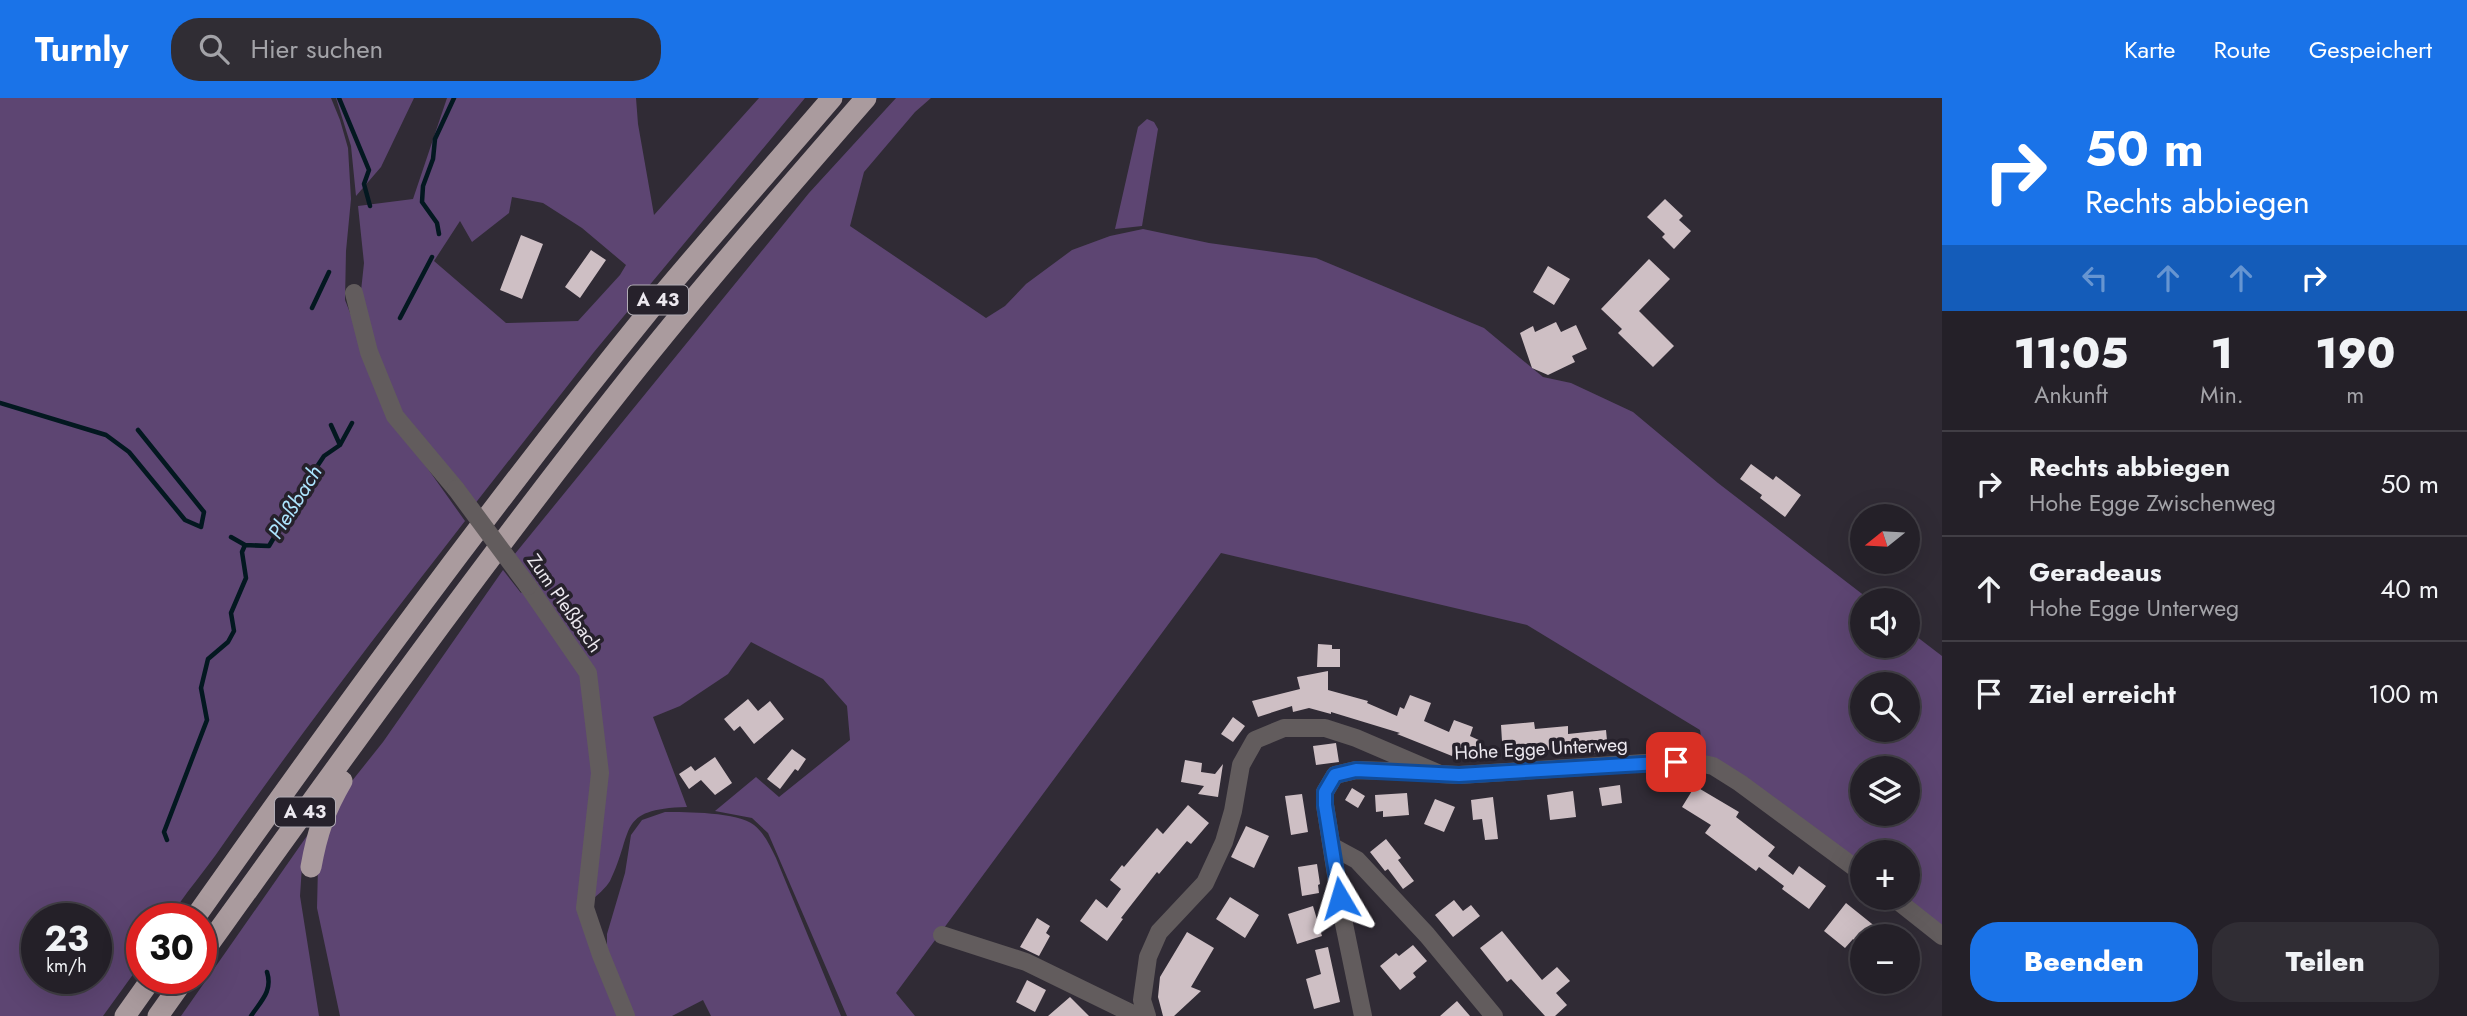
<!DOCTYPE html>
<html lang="de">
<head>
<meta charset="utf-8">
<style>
  :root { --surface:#242028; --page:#302d34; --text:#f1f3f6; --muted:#a3a3a8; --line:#413e45; --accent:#1a73e8 }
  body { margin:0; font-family:Jost,sans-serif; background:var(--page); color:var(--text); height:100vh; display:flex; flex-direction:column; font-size:26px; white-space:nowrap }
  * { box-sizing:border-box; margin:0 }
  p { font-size:23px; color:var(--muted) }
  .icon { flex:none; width:38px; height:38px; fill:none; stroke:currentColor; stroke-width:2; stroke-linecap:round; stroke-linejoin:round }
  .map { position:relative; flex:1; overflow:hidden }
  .panel { display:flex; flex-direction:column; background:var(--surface); width:525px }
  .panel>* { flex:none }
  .guide { background:#1a73e8; color:#fff; overflow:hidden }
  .needle { width:46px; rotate:252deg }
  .fabs { position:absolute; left:1850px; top:406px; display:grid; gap:14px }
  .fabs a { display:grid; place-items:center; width:70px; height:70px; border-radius:50%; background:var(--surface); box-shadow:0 7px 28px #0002,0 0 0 2px var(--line); font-size:35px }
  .speed { position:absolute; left:21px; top:805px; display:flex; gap:14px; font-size:35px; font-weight:700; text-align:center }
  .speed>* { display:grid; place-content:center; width:91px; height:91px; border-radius:50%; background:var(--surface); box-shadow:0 7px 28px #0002,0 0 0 2px var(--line); line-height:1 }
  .speed small { font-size:18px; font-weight:400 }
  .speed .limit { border:10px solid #d22; background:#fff; color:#111 }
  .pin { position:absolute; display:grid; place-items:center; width:60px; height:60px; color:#fff; margin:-30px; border-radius:14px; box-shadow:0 4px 10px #0006 }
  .me { position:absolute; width:77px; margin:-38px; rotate:353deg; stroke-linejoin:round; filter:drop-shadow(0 0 5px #0008) }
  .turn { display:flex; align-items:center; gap:24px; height:147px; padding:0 28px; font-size:32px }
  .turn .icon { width:91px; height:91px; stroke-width:2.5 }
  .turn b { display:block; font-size:49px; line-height:60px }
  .lanes { display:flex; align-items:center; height:66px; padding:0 28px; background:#0003; justify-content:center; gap:35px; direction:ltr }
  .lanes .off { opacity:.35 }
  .eta { display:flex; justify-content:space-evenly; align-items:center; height:119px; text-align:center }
  .eta b { font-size:42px; font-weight:800; line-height:49px }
  .primary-button { display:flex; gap:14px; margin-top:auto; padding:14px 28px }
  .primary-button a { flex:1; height:80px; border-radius:28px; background:var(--accent); color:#fff; font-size:28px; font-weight:800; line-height:80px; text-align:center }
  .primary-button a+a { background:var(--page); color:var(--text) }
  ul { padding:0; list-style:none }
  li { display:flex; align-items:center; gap:21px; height:105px; padding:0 28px; border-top:2px solid var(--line) }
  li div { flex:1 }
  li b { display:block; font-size:26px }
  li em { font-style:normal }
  header { display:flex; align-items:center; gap:42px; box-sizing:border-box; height:98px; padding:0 35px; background:var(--accent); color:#fff }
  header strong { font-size:33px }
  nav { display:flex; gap:38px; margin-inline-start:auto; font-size:24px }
  .search { width:490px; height:63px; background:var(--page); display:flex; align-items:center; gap:18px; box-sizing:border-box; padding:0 24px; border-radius:28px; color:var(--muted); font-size:26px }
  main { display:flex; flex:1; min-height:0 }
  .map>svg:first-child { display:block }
</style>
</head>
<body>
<header>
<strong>Turnly</strong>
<div class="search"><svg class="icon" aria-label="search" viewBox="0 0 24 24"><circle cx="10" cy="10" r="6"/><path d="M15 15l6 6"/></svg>Hier suchen</div>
<nav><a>Karte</a><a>Route</a><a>Gespeichert</a></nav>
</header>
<main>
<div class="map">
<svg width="1942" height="918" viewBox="0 0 1942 918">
  <rect width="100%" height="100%" fill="#302b35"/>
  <path fill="#5d4572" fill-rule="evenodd" d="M0,0H331L340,22L348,50L351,101L346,153L345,202L391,319L465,423C382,530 299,637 222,748C205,773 185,795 169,821H142V864L103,918H0ZM37,821H96V880H37Z
    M336,0H414L381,69L356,98L351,48Z
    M447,0H636L638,26L654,117L759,0H805L594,254L474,407L408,326L373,250L361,193L364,165L358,108L413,101ZM512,99L543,105L582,130L626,167L620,177L578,223L506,225L434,163L460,123L472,144L509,115Z
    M896,0H931L915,14L864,74L850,128L986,220L1005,208L1026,186L1072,152L1110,138L1143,131L1209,145L1316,160L1484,230L1543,279L1571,285L1633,314L1718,385L1870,502H1862V548H1908V532L1942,558V833L1908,800V754H1862V771L1705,660L1700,632L1527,527L1221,455L896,895L915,918H847L768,735L752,720L715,713L756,679L779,699L850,642L847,608L823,581L751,544L728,576L680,608L653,619L687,709C615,711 635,733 610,783C606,790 597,797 591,803L593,751L591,575L514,457L809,95ZM1862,586H1908V632H1862ZM1862,670H1908V716H1862Z
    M1147,21L1154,24L1158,31L1142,128L1115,131L1138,29Z
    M503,472L521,495L528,488L586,576L598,675L582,812L620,918H340L317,810L318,768L340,698L383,644Z
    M665,714C686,714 738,714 754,727C765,736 770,748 776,760L841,918H711L703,902L672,918H634L607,854V836L625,775L631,737L642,722Z
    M309,735L302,768L300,798L319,918H181Z"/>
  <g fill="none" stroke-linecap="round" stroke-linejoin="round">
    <path stroke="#031820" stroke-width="4.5" d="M339,0L369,72L364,86L370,108
      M439,136L437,125L422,104L423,88L433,61L435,41L454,0
      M312,210L329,174
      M400,220L432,159
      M0,305L106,337L129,354L185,422L201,429L204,414L138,332
      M331,327L340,347
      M231,439L245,447
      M167,742L164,734L207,622L201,590L208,561L228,544L234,533L231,515L246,480L242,454L245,447L269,448L308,382L324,358L340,347L352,325
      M251,918C261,903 273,893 267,874"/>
  </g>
  <path fill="#cebfc4" d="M1665,101L1683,118L1679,122L1691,133L1674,151L1662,139L1665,136L1647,119Z
    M521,137L543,146L522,201L500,192Z
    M591,152L606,162L580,200L565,189Z
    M1649,161L1670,181L1639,213L1674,248L1653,269L1618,235L1622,231L1601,211Z
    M1548,168L1570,181L1554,207L1533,194Z
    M1556,224L1561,234L1576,227L1587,251L1572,258L1575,264L1548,277L1532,270L1520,235L1533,228L1535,234Z
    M1751,366L1773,382L1776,378L1801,397L1785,419L1760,400L1762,397L1740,381Z
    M1318,546L1332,547V551H1340V569H1317Z
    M1328,573V592L1368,603L1367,605L1397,618L1400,609L1404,611L1410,597L1431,605L1424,623L1449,634L1454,622L1473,629L1470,638L1483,644L1476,662L1453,653L1452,658L1397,636L1400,635L1331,614V616L1309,610L1293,614L1292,608L1258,619L1252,603L1300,591L1297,579Z
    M748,601L758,613L770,603L784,621L754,646L740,628L734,633L724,621Z
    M1233,619L1245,628L1233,644L1221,636Z
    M1534,624L1535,631L1568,628V636L1606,632L1608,653L1571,657L1570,650L1536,653L1537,658L1503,660L1501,627Z
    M1336,645L1339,664L1316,667L1313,648Z
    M792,651L806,661L798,673L795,671L780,691L767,681Z
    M715,659L732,685L715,697L701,682L689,691L679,676L691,668L695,673Z
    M1185,662L1202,665L1201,674L1215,676L1223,666L1218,699L1198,696L1204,688L1181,684Z
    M1620,687L1622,705L1602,708L1599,690Z
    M1695,688L1739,714L1736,719L1775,749L1768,758L1793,777L1799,768L1826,788L1809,811L1782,791L1784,788L1759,769L1756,773L1705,735L1711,727L1682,709Z
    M1352,690L1365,698L1358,710L1345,702Z
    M1573,693L1576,719L1550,722L1547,697Z
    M1407,695L1409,717L1383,719V713L1376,714L1375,697Z
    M1302,696L1308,734L1291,737L1285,698Z
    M1493,699L1498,741L1485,742L1482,721L1473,722L1471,702Z
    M1435,701L1455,709L1444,734L1424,726Z
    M1188,707L1209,725L1191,746L1187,743L1159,776L1157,774L1121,820L1123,821L1107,843L1080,823L1096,801L1107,810L1121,791L1110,782L1122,767L1124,769L1157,730L1163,736Z
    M1246,728L1269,738L1254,770L1231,759Z
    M1386,741L1401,760L1398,762L1414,783L1403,791L1388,771L1385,773L1370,754Z
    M1317,766L1320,786L1318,787L1319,795L1302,798L1298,769Z
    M1230,799L1259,817L1245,840L1216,821Z
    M1454,802L1463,813L1471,807L1480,818L1453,839L1435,817Z
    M1846,805L1887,838H1862V848L1853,841L1845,850L1824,833Z
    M1313,808L1322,838L1297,846L1288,816Z
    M1037,820L1050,828L1046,835L1050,838L1039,858L1020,849Z
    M1502,833L1542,882L1557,869L1570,883L1556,895L1567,907L1555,918H1545L1511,881L1507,884L1480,850Z
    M1187,834L1214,850L1191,889L1201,893L1174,918H1163L1158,899L1160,879Z
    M1413,847L1427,863L1413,875L1416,879L1400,892L1380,868L1396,855L1399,858Z
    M1328,849L1340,904L1314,911L1306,881L1321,876L1315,852Z
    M1027,882L1046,892L1035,914L1016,904Z
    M1070,899L1089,918H1048Z
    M1457,903L1470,918H1440Z"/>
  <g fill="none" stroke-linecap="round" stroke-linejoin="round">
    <path stroke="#625c5d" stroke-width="18" d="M354,195L369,254L395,318L456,391
      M528,488L588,575L600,675L585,810L601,857L626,918
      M1333,749L1357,762L1427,837L1494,918
      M1894,800L1942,838
      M942,837L1026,864L1137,918
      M1147,918L1142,902L1148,859L1159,834L1205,785L1224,744L1233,713L1241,667L1255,642L1284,630H1325L1356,640L1440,676L1459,677L1661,664L1699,665L1713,668L1740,685L1862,775
      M1363,918L1343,821L1325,707V694L1335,677L1356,672L1422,674"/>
    <path stroke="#aa9b9e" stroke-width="21" d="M311,769C317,735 325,712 342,683
      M194,821C341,613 492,406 653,208C711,138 772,70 832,0
      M201,857C340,664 479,470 627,283C704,186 785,93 866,0
      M125,918L152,880
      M158,918L185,880"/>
    <path stroke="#625c5d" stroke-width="18" d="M456,391L528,488"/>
  </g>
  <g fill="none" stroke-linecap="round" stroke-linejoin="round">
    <g stroke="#114b97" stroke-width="18">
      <path id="route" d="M1340,800L1325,707V694L1335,677L1356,672L1459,677L1676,664"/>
    </g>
    <use href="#route" stroke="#1a73e8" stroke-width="12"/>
  </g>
  <g text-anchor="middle" stroke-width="7" stroke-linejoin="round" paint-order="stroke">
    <g fill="#26212b" stroke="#b1acb4" stroke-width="2">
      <rect x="628" y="187.5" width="60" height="29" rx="5"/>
      <rect x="275" y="699.5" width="60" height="29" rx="5"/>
    </g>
    <g font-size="18" font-weight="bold" fill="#ece8ef">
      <text x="658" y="208">A 43</text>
      <text x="305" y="720">A 43</text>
    </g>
    <g font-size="19" fill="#ece8ef" stroke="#26212b">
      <text transform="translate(565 505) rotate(55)" y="7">Zum Pleßbach</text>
      <text transform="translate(1541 650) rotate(-3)" y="7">Hohe Egge Unterweg</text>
    </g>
    <g font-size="21" font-style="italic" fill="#ace4fd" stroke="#26212b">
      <text transform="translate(295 404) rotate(-58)" y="7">Pleßbach</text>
    </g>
  </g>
</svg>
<div class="fabs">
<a><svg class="needle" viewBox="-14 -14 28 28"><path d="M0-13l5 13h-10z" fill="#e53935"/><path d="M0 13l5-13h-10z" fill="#a3a3a8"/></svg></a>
<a><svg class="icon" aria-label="sound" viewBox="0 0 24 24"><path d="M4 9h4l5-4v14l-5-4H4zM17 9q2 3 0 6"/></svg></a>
<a><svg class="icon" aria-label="search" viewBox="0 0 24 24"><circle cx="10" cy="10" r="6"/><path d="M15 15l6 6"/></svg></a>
<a><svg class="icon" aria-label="layers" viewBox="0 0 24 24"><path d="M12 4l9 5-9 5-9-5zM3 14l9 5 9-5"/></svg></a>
<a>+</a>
<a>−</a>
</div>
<div class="speed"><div>23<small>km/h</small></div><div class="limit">30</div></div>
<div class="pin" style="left:1676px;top:664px;background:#d93025"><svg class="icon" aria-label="arrive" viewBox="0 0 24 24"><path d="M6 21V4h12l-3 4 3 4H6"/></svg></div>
<svg class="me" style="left:1340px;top:800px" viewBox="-20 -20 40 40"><path d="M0-17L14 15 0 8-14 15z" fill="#1a73e8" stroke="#fff" stroke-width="4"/></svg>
</div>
<section class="panel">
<div class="guide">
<div class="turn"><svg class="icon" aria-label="right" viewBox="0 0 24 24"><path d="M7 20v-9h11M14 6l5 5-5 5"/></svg><div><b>50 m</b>Rechts abbiegen</div></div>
<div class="lanes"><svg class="icon off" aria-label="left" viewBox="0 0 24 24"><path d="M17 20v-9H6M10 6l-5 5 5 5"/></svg><svg class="icon off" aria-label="ahead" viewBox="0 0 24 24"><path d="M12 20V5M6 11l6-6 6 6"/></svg><svg class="icon off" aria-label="ahead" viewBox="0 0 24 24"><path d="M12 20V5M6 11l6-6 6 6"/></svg><svg class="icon" aria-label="right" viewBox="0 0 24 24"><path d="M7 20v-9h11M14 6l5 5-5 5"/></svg></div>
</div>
<div class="eta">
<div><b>11:05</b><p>Ankunft</p></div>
<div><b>1</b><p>Min.</p></div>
<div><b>190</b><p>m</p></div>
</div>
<ul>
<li><svg class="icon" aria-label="right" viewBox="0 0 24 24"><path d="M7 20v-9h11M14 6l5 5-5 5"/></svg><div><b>Rechts abbiegen</b><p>Hohe Egge Zwischenweg</p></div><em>50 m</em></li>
<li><svg class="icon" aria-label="ahead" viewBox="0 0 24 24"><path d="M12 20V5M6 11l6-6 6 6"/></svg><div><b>Geradeaus</b><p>Hohe Egge Unterweg</p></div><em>40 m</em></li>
<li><svg class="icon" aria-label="arrive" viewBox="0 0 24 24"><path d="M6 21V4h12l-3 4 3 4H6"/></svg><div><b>Ziel erreicht</b></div><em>100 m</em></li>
</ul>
<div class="primary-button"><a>Beenden</a><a>Teilen</a></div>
</section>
</main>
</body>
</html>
